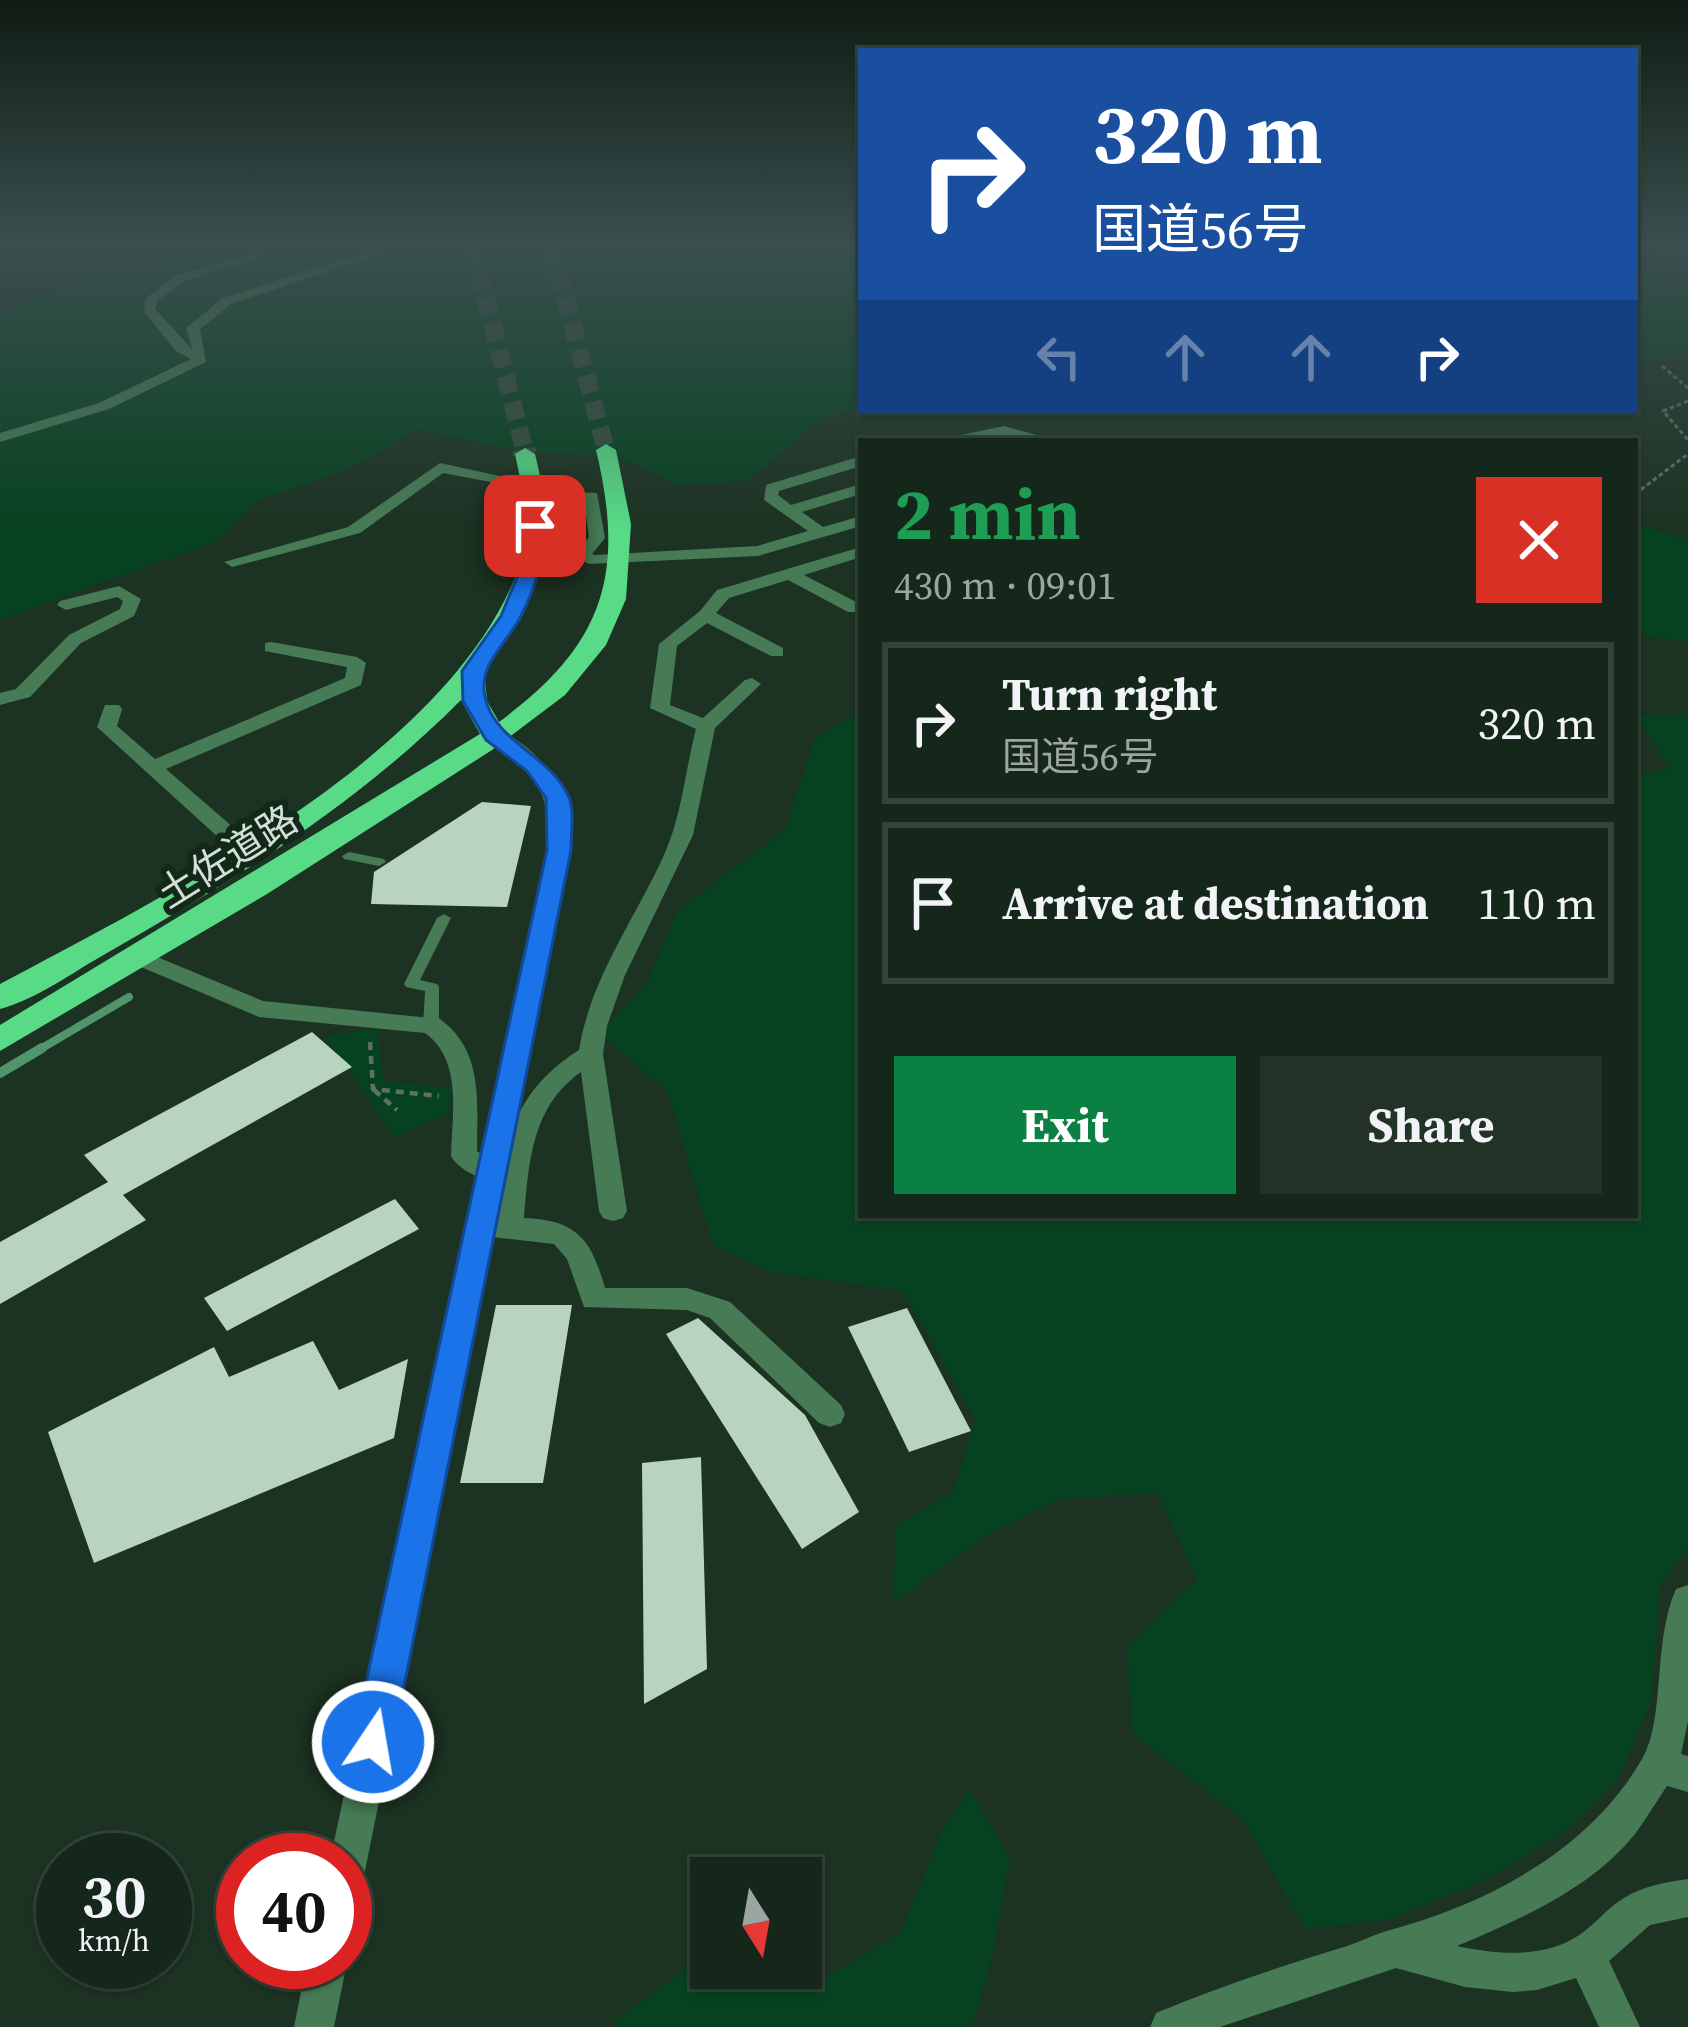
<!DOCTYPE html>
<html lang="en">
<head>
<meta charset="utf-8">
<style>
  :root { --surface:#15261a; --page:#223227; --text:#f1f3f6; --muted:#9da5a2; --line:#344339; --accent:#0b8043 }
  body { margin:0; font-family:"Source Serif 4","Noto Sans JP",serif; background:var(--page); color:var(--text); height:100vh; display:flex; flex-direction:column; font-size:45px; white-space:nowrap }
  * { box-sizing:border-box; margin:0 }
  p { font-size:39px; color:var(--muted) }
  .icon { flex:none; width:66px; height:66px; fill:none; stroke:currentColor; stroke-width:2; stroke-linecap:round; stroke-linejoin:round }
  .map { position:relative; flex:1; overflow:hidden }
  .panel { position:absolute; left:858px; top:438px; width:780px; height:780px; display:flex; flex-direction:column; background:var(--surface); border-radius:0px; box-shadow:0 3px 9px #0004,0 0 0 3px var(--line) }
  .panel>* { flex:none }
  .guide { position:absolute; left:858px; top:48px; width:780px; height:366px; border-radius:0px; box-shadow:0 3px 9px #0004,0 0 0 3px var(--line); background:#1a4fa0; color:#fff; overflow:hidden }
  .needle { width:78px; rotate:169deg }
  .tools { position:absolute; left:690px; top:1857px; display:grid; gap:24px }
  .tools a { display:grid; place-items:center; width:132px; height:132px; border-radius:0px; background:var(--surface); box-shadow:0 3px 9px #0004,0 0 0 3px var(--line); font-size:60px }
  .speed { position:absolute; left:36px; top:1833px; display:flex; gap:24px; font-size:60px; font-weight:700; text-align:center }
  .speed>* { display:grid; place-content:center; width:156px; height:156px; border-radius:50%; background:var(--surface); box-shadow:0 3px 9px #0004,0 0 0 3px var(--line); line-height:1 }
  .speed small { font-size:30px; font-weight:400 }
  .speed .limit { border:18px solid #d22; background:#fff; color:#111 }
  .pin { position:absolute; display:grid; place-items:center; width:102px; height:102px; color:#fff; margin:-51px; border-radius:24px; box-shadow:0 6px 18px #0006 }
  .me { position:absolute; width:132px; margin:-66px; rotate:12deg; stroke-linejoin:round; filter:drop-shadow(0 0 9px #0008) }
  .turn { display:flex; align-items:center; gap:42px; height:252px; padding:0 36px; font-size:54px }
  .turn .icon { width:156px; height:156px; stroke-width:2.5 }
  .turn b { display:block; font-size:84px; line-height:102px }
  .lanes { display:flex; align-items:center; height:114px; padding:0 36px; background:#0003; justify-content:center; gap:60px; direction:ltr }
  .lanes .off { opacity:.35 }
  .round { display:grid; place-items:center; flex:none; width:126px; height:126px; border-radius:0px; background:var(--page) }
  .summary { display:flex; align-items:center; justify-content:space-between; height:204px; padding:0 36px }
  h1 { font-size:72px; font-weight:700; line-height:90px; color:#1e9e55 }
  .action { display:flex; gap:24px; margin-top:auto; padding:24px 36px }
  .action a { flex:1; height:138px; border-radius:0px; background:var(--accent); color:#fff; font-size:48px; font-weight:700; line-height:138px; text-align:center }
  .action a+a { background:var(--page); color:var(--text) }
  ul { padding:0; list-style:none }
  li { display:flex; align-items:center; gap:36px; height:162px; margin:0 24px 18px; padding:0 12px; border:6px solid var(--line); border-radius:0px }
  li div { flex:1 }
  li b { display:block; font-size:45px }
  li em { font-style:normal }
  .map>svg:first-child { display:block }
</style>
</head>
<body>
<div class="map">
<svg width="1688" height="2027" viewBox="0 0 1688 2027">
  <rect width="100%" height="100%" fill="#1c3222"/>
  <path fill="#074220" d="M196,245H861V407L821,419L747,481L679,485L617,457L519,451L418,429L349,469L256,501L215,542L0,620V311L83,280L166,261Z
    M1635,270L1688,289V351L1635,360Z
    M1635,523L1688,540V642L1635,634Z
    M861,712V1215H1635V777L1669,768L1636,715L1688,714V1548L1660,1585L1651,1702L1619,1778L1567,1830L1491,1877L1391,1919L1305,1929L1243,1820L1133,1734L1127,1648L1197,1580L1158,1493L1059,1499L989,1533L893,1604L896,1525L953,1493L975,1418L903,1291L771,1272L713,1245L668,1093L601,1034L649,980L677,911L786,829L814,739Z
    M377,1028L384,1081L451,1088L450,1112L394,1137L325,1036Z
    M969,1789L1010,1857L993,1952L972,2027H617L616,2021L687,1967L807,1989L901,1933L940,1835Z"/>
  <g fill="none" stroke-linecap="round" stroke-linejoin="round">
    <path stroke="#51956c" stroke-width="8" d="M37,1051L129,997"/>
    <path stroke="#51956c" stroke-width="10" d="M0,1073L42,1048"/>
  </g>
  <path fill="#b8d3be" d="M482,802L531,806L507,907L371,904L374,872Z
    M312,1032L352,1067L123,1195L146,1220L0,1304V1242L108,1182L84,1155Z
    M395,1199L419,1229L227,1331L204,1298Z
    M496,1305H572L543,1483H460Z
    M907,1308L971,1431L909,1452L848,1327Z
    M698,1318L805,1415L859,1512L802,1549L666,1334Z
    M313,1341L339,1390L408,1359L394,1438L94,1563L48,1432L214,1347L229,1377Z
    M701,1457L707,1669L644,1704L642,1463Z"/>
  <g fill="none" stroke-linecap="round" stroke-linejoin="round">
    <path stroke="#374c3d" stroke-width="18" stroke-dasharray="18 9" stroke-linecap="butt" d="M472,245L525,452
      M551,245L606,450"/>
    <path stroke="#374c3d" stroke-width="24" stroke-dasharray="24 12" stroke-linecap="butt" d="M524,449L525,454"/>
    <path stroke="#5e7163" stroke-width="3" stroke-dasharray="4.5 3" stroke-linecap="butt" d="M1662,366L1688,388
      M1688,401L1663,411L1688,440
      M1635,494L1688,454"/>
    <path stroke="#5e7163" stroke-width="4.5" stroke-dasharray="8 6" stroke-linecap="butt" d="M370,1042L373,1089L439,1096
      M374,1090L397,1110"/>
    <path fill="#477b56" fill-rule="evenodd" d="M349,852L384,859L386,862L379,866L344,859L342,856Z
      M444,914L451,918L420,980L437,984L439,987V1025L431,1030L423,1025L425,991L406,987L404,984L437,918Z"/>
    <path fill="#477b56" fill-rule="evenodd" d="M229,245H248L270,254L185,281L157,301L155,309L192,349L186,328L223,298L388,245H407L231,304L200,329L206,362L109,409L0,442V433L99,403L191,359L177,352L144,312L145,299L177,275L251,254Z
      M1639,245L1688,247V255L1645,249Z
      M1004,426L1058,441C1039,441 1019,434 1001,435C978,436 956,441 933,441Z
      M861,456V466L779,491L778,495L791,505L861,484V494L802,512L823,527L861,516V526L758,556L589,564L573,556L589,537L584,501L535,500L527,495L535,490L597,493L605,538L592,554L596,555L757,546L808,531L764,500L766,485Z
      M440,463L541,485L533,490L443,473L360,533L232,567L224,562L348,527Z
      M861,547V557L804,575L860,604V612H848L788,580L729,598L716,613L783,648V656H771L707,623L677,646L670,705L703,718L745,680L752,678L761,684L715,728L693,835L625,975L607,1026L603,1054L627,1211L623,1218L613,1221L603,1218L599,1211L581,1072C531,1107 529,1163 524,1218C577,1220 591,1239 605,1288H687L730,1302L841,1405L845,1414L841,1423L830,1427L819,1423L710,1318L687,1310L584,1307L567,1259L554,1244L483,1236L479,1229L483,1222L496,1218L501,1174L490,1181C476,1177 458,1169 451,1156C452,1115 463,1060 425,1033L259,1017L134,964L130,959L134,954H150L263,1001L440,1019C484,1051 477,1103 477,1151L502,1169C511,1115 533,1079 579,1050C591,977 634,921 664,855C682,815 685,771 696,729L650,708L659,644L700,611L717,590Z
      M119,586L141,599L134,616L81,643L30,697L0,705V693L16,689L69,635L120,609L123,601L117,597L66,610L57,605L60,601Z
      M271,642L357,657L366,663L361,685L166,769L257,848L260,853L249,859L241,858L97,727L105,705H119L122,709L117,726L155,759L345,678L347,667L265,651V643Z
      M1688,1585V1721L1681,1754L1688,1756V1792L1667,1786C1656,1802 1646,1819 1635,1834C1591,1889 1520,1919 1457,1946C1494,1954 1537,1958 1571,1940C1592,1929 1604,1910 1624,1898C1643,1886 1666,1882 1688,1879V1917L1650,1925L1609,1961L1640,2027H1599L1576,1978L1537,1990L1513,1992L1465,1987L1396,1968L1220,2027H1150L1156,2013C1218,1987 1282,1966 1347,1946C1362,1941 1375,1934 1390,1930C1488,1903 1589,1851 1642,1759C1666,1718 1652,1643 1676,1589Z"/>
    <path fill="#477b56" fill-rule="evenodd" d="M494,729C546,748 573,798 570,850L364,1876L358,1889L345,1895V1860H330L548,850C553,789 532,774 487,739V731Z
      M345,1958L347,1962L334,2027H294L307,1962H345Z"/>
    <path fill="#58da86" fill-rule="evenodd" d="M606,444L616,450L631,524L626,599L606,645L565,695L492,750L267,894L0,1051V1025L480,734L461,700C358,804 233,881 107,953C73,972 37,999 0,1009V984C168,894 456,752 521,562C533,528 522,488 515,454L525,448L535,454C558,545 541,596 484,669L487,701L499,722C604,645 626,575 596,450Z"/>
  </g>
  <linearGradient id="sky" x2="0" y2="1"><stop stop-color="#0f1c13"/><stop offset="0.46" stop-color="#3a4f4f"/><stop offset="1" stop-color="#3a4f4f" stop-opacity="0"/></linearGradient>
  <rect width="1688" height="529" fill="url(#sky)"/>
  <path fill="#1a73e8" stroke="#114b97" stroke-width="3" d="M528,523L544,526C544,558 536,587 521,616C507,644 478,663 485,697C494,741 549,755 568,795C575,809 571,834 571,850L393,1742L387,1756L373,1762L359,1756L353,1742L547,850L546,798L527,771L486,740L463,701L462,671L501,616L525,558Z"/>
  <g text-anchor="middle" stroke-width="12" stroke-linejoin="round" paint-order="stroke">
    <g font-size="39" fill="#d3e0d5" stroke="#122819">
      <text transform="translate(227 856) rotate(-32)" y="14">土佐道路</text>
    </g>
  </g>
</svg>
<div class="tools">
<a><svg class="needle" viewBox="-14 -14 28 28"><path d="M0-13l5 13h-10z" fill="#e53935"/><path d="M0 13l5-13h-10z" fill="#9da5a2"/></svg></a>
</div>
<div class="speed"><div>30<small>km/h</small></div><div class="limit">40</div></div>
<div class="pin" style="left:535px;top:526px;background:#d93025"><svg class="icon" aria-label="arrive" viewBox="0 0 24 24"><path d="M6 21V4h12l-3 4 3 4H6"/></svg></div>
<svg class="me" style="left:373px;top:1742px" viewBox="-20 -20 40 40"><circle r="17" fill="#1a73e8" stroke="#fff" stroke-width="3"/><path d="M0-11L8 9 0 5-8 9z" fill="#fff"/></svg>
<div class="guide">
<div class="turn"><svg class="icon" aria-label="right" viewBox="0 0 24 24"><path d="M7 20v-9h11M14 6l5 5-5 5"/></svg><div><b>320 m</b>国道56号</div></div>
<div class="lanes"><svg class="icon off" aria-label="left" viewBox="0 0 24 24"><path d="M17 20v-9H6M10 6l-5 5 5 5"/></svg><svg class="icon off" aria-label="ahead" viewBox="0 0 24 24"><path d="M12 20V5M6 11l6-6 6 6"/></svg><svg class="icon off" aria-label="ahead" viewBox="0 0 24 24"><path d="M12 20V5M6 11l6-6 6 6"/></svg><svg class="icon" aria-label="right" viewBox="0 0 24 24"><path d="M7 20v-9h11M14 6l5 5-5 5"/></svg></div>
</div>
<section class="panel">
<div class="summary"><div><h1>2 min</h1><p>430 m · 09:01</p></div><a class="round" style="background:#d93025;color:#fff"><svg class="icon" aria-label="close" viewBox="0 0 24 24"><path d="M6 6l12 12M18 6L6 18"/></svg></a></div>
<ul>
<li><svg class="icon" aria-label="right" viewBox="0 0 24 24"><path d="M7 20v-9h11M14 6l5 5-5 5"/></svg><div><b>Turn right</b><p>国道56号</p></div><em>320 m</em></li>
<li><svg class="icon" aria-label="arrive" viewBox="0 0 24 24"><path d="M6 21V4h12l-3 4 3 4H6"/></svg><div><b>Arrive at destination</b></div><em>110 m</em></li>
</ul>
<div class="action"><a>Exit</a><a>Share</a></div>
</section>
</div>
</body>
</html>
